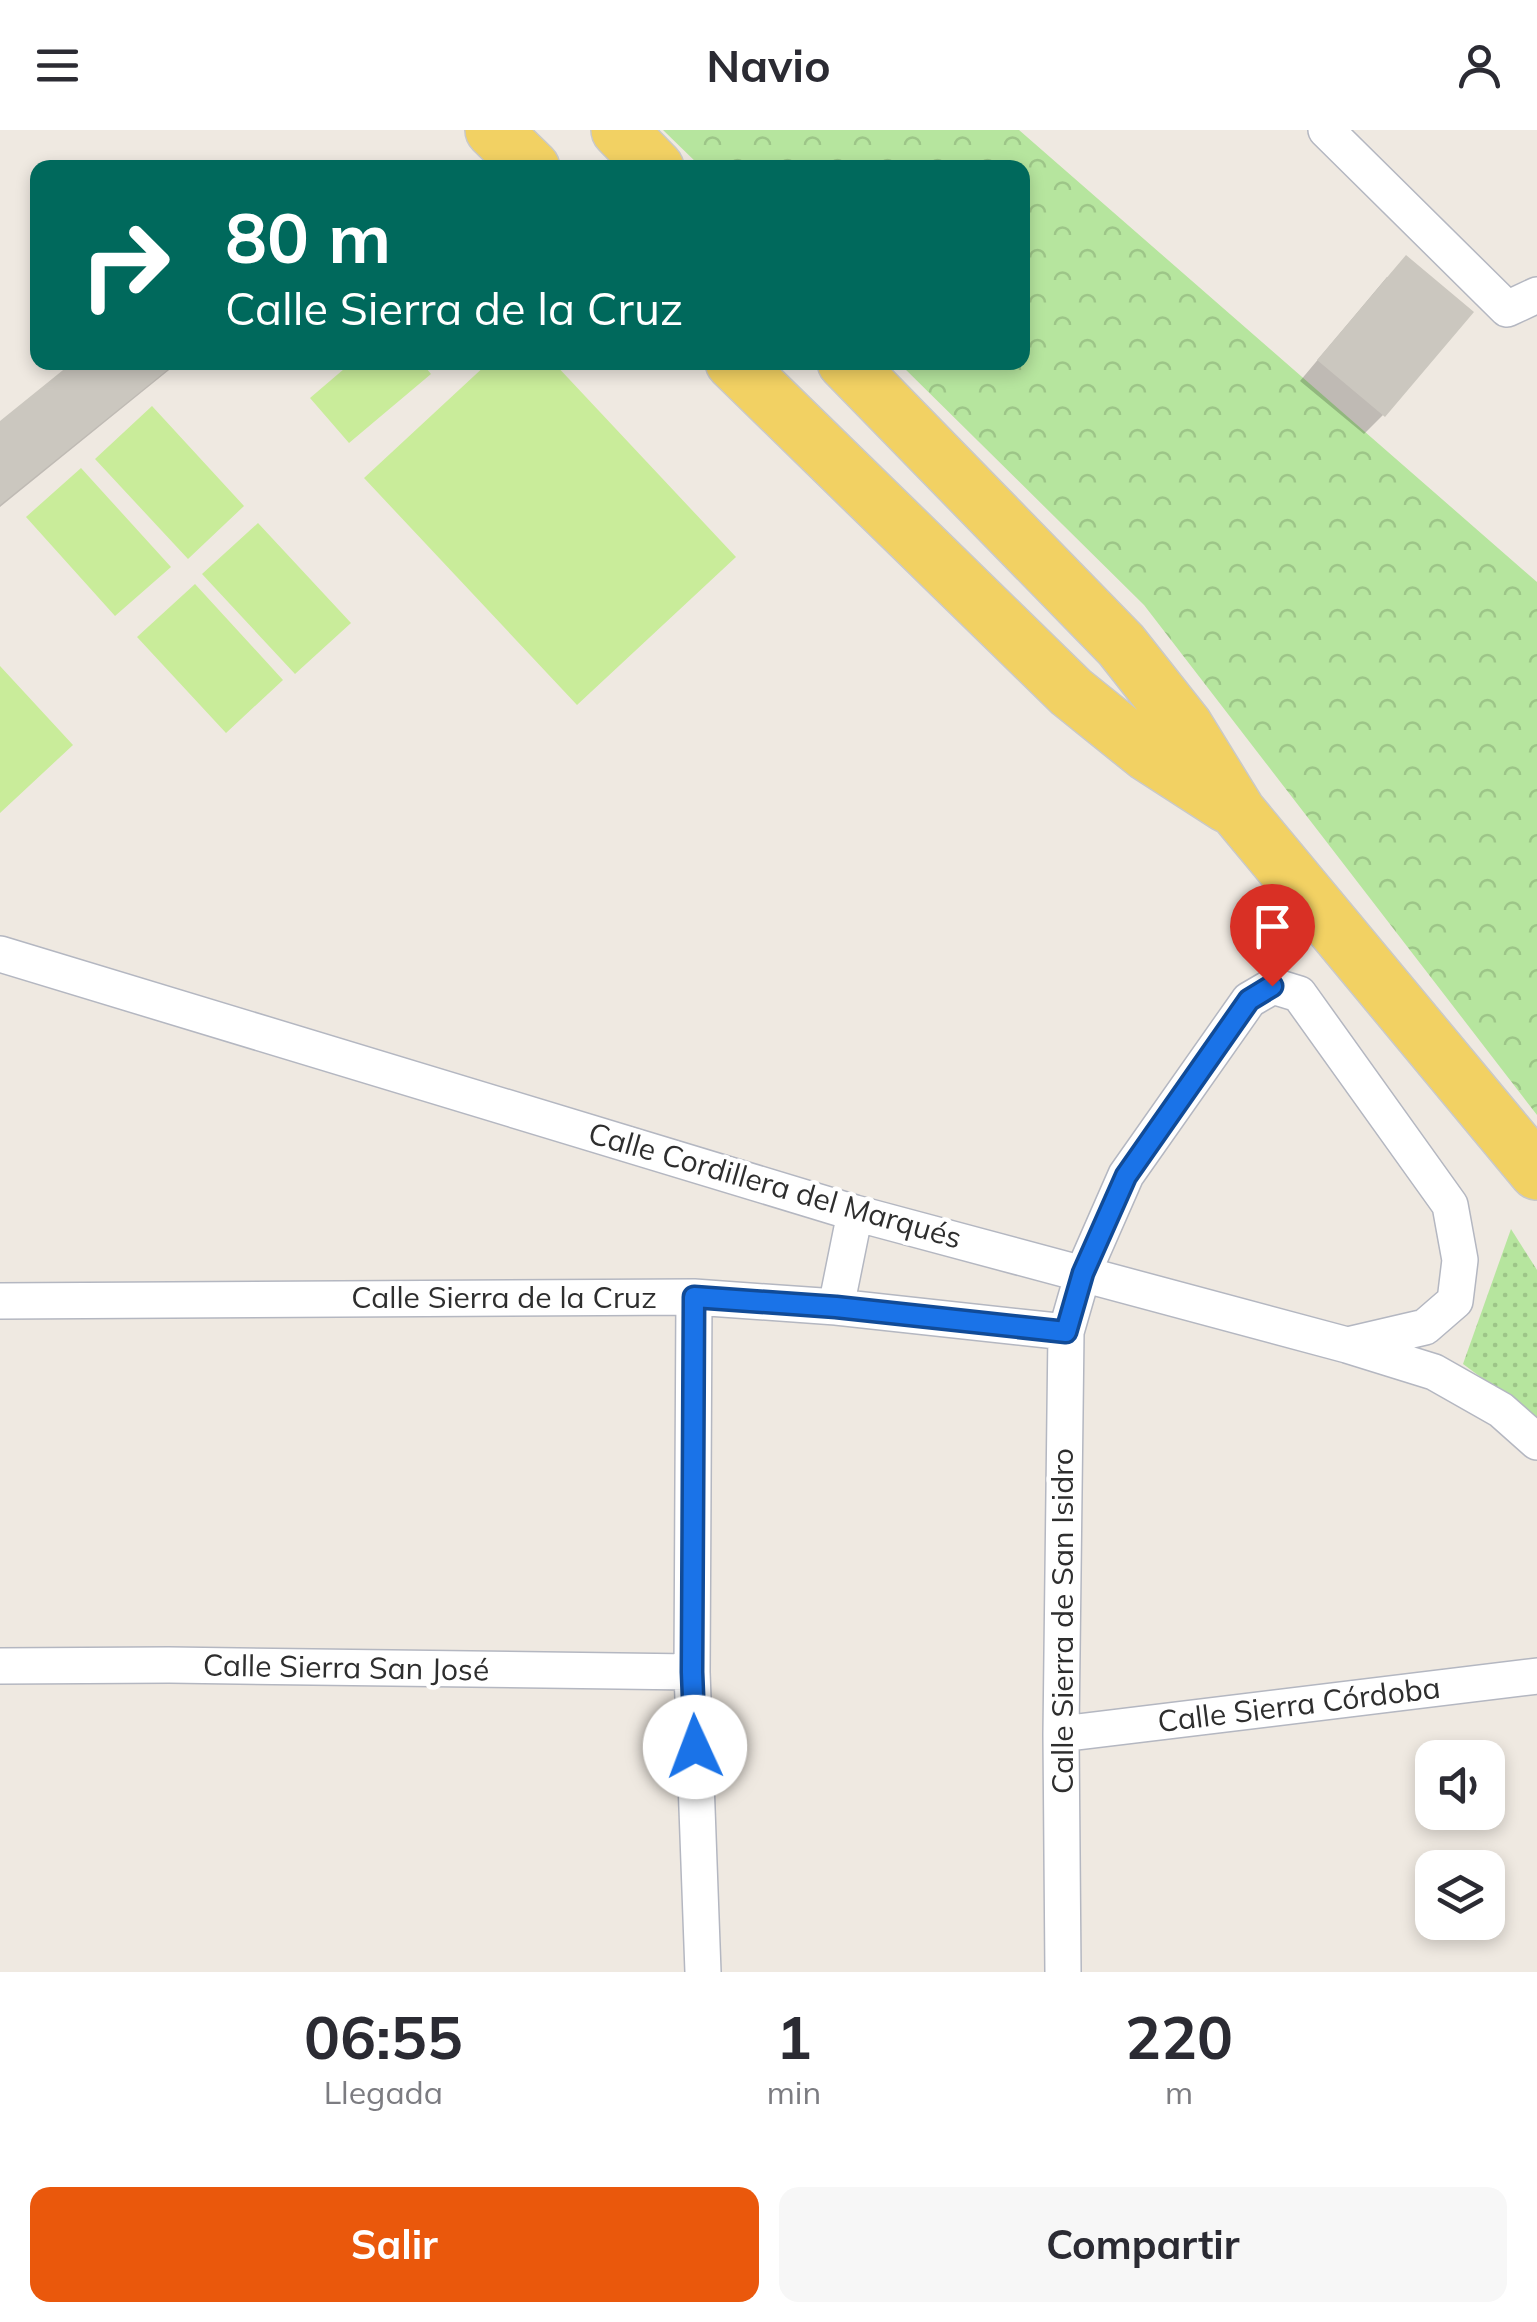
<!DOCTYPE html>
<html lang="es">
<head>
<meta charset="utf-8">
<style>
  :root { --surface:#fff; --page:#f7f7f7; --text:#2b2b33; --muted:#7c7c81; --accent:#ea580c }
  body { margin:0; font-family:Mulish,sans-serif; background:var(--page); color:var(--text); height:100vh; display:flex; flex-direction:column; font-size:38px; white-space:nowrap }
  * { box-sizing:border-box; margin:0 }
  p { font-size:32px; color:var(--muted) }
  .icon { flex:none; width:55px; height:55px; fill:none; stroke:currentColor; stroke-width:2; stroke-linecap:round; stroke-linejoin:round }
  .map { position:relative; height:1842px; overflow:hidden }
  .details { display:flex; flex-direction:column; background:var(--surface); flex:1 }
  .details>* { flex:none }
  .banner { position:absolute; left:30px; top:30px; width:1000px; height:210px; border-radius:20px; box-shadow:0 5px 15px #0003; background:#00695c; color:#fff; overflow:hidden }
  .buttons { position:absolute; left:1415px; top:1610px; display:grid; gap:20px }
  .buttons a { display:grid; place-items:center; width:90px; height:90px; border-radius:20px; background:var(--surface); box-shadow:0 5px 15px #0003; font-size:50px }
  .pin { position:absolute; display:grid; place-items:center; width:85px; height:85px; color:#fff; margin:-102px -42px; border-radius:50% 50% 50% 0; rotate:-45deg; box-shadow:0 0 10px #0007 }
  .pin .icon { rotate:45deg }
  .me { position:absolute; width:110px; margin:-55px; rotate:358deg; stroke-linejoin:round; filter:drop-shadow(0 0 8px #0008) }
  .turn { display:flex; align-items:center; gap:35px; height:210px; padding:0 30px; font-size:45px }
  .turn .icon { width:130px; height:130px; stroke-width:2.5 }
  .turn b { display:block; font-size:70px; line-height:85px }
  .eta { display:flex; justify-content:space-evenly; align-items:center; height:170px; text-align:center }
  .eta b { font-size:60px; font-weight:700; line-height:70px }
  .button { display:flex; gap:20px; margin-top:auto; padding:20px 30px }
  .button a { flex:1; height:115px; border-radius:20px; background:var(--accent); color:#fff; font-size:40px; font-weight:700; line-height:115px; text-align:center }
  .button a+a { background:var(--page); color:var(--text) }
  header { display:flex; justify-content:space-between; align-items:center; height:130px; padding:0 30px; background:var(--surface); font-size:45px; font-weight:700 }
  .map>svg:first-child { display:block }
</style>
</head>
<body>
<header><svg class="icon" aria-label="menu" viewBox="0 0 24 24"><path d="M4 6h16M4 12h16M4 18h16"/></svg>Navio<svg class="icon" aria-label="person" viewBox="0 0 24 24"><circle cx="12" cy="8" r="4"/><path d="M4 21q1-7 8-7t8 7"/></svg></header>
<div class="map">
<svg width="1537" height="1842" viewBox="0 0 1537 1842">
  <defs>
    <pattern id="grass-dots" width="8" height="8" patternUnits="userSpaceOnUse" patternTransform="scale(2.5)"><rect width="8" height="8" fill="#b6e59e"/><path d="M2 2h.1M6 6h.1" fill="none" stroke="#9dc588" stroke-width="1.8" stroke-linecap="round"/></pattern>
    <pattern id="forest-crowns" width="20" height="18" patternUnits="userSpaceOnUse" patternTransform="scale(2.5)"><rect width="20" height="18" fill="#b6e59e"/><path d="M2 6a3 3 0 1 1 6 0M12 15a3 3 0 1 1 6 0" fill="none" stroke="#9dc588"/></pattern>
  </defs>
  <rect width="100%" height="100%" fill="#efe9e1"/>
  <path fill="url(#grass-dots)" d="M1511,1099L1537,1140V1289L1463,1234Z"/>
  <path fill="url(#forest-crowns)" d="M663,0H1019L1537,452V985L1144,475L899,233L1022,232V38L701,37Z"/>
  <path fill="#c9ec9a" d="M351,233H422L431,244L349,313L310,268Z
    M488,233H554L736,427L577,575L364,348Z
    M152,276L244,376L188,429L95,329Z
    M81,338L171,437L115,486L26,387Z
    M258,393L351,493L295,544L202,444Z
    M195,454L283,550L226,603L137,507Z
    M0,536L73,615L0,683Z"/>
  <path fill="#0003" d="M1387,147L1470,182L1383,285L1364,304L1300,251Z
    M77,232H179L0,377V294Z"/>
  <path fill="#cbc7bf" d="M1406,125L1474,182L1385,287L1317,230Z
    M73,232H177L0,375V291Z"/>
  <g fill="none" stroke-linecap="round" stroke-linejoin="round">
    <g stroke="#b4b7c1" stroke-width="38">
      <path id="street" d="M1326,0L1507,179L1537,165
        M0,824L855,1083L1347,1215L1434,1242L1501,1280L1537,1312
        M694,1167L692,1542L703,1842
        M0,1171L694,1167L836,1177L1066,1202
        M836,1177L855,1083
        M0,1536L169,1535L692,1542
        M1061,1604L1537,1546
        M1063,1842L1061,1604L1066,1202L1083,1143L1126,1045L1249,870L1273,856L1299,864L1450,1075L1460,1130L1455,1171L1425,1197L1352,1214"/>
    </g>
    <g stroke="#c9c9c9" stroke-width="58">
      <path id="primary" d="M493,0L532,38
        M619,0L656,38
        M733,232L1071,562L1148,624L1227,675
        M845,232L1121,515L1185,596L1238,682L1537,1042"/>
    </g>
    <use href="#street" stroke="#fff" stroke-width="35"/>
    <use href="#primary" stroke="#f2d163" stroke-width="55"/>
  </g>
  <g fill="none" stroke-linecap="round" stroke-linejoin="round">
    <g stroke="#114b97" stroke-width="25">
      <path id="route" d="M695,1617L692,1542L694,1167L836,1177L1066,1202L1083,1143L1126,1046L1249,870L1272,856"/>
    </g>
    <use href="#route" stroke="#1a73e8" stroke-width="18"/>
  </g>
  <g text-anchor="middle" stroke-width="9" stroke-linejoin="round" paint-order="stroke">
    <g font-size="30" fill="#2e2e2e" stroke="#fff">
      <text transform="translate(775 1056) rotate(16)" y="10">Calle Cordillera del Marqués</text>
      <text x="504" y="1178">Calle Sierra de la Cruz</text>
      <text transform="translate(1063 1491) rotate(-90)" y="10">Calle Sierra de San Isidro</text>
      <text transform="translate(346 1538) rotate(1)" y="10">Calle Sierra San José</text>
      <text transform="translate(1299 1575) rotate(-7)" y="10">Calle Sierra Córdoba</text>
    </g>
  </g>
</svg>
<div class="buttons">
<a><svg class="icon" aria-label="sound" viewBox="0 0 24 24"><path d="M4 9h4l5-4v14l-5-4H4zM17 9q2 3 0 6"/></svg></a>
<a><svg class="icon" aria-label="layers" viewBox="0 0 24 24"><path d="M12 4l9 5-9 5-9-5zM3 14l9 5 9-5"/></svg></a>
</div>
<div class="pin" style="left:1272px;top:856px;background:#d93025"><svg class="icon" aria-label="arrive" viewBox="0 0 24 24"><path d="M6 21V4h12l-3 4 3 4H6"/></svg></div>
<svg class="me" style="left:695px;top:1617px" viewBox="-20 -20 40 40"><circle r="19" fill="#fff"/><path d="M0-13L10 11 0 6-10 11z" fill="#1a73e8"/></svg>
<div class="banner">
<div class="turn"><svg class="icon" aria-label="right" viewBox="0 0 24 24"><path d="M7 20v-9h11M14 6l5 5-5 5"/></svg><div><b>80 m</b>Calle Sierra de la Cruz</div></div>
</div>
</div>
<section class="details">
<div class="eta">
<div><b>06:55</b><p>Llegada</p></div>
<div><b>1</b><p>min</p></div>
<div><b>220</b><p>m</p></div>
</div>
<div class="button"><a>Salir</a><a>Compartir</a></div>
</section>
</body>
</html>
